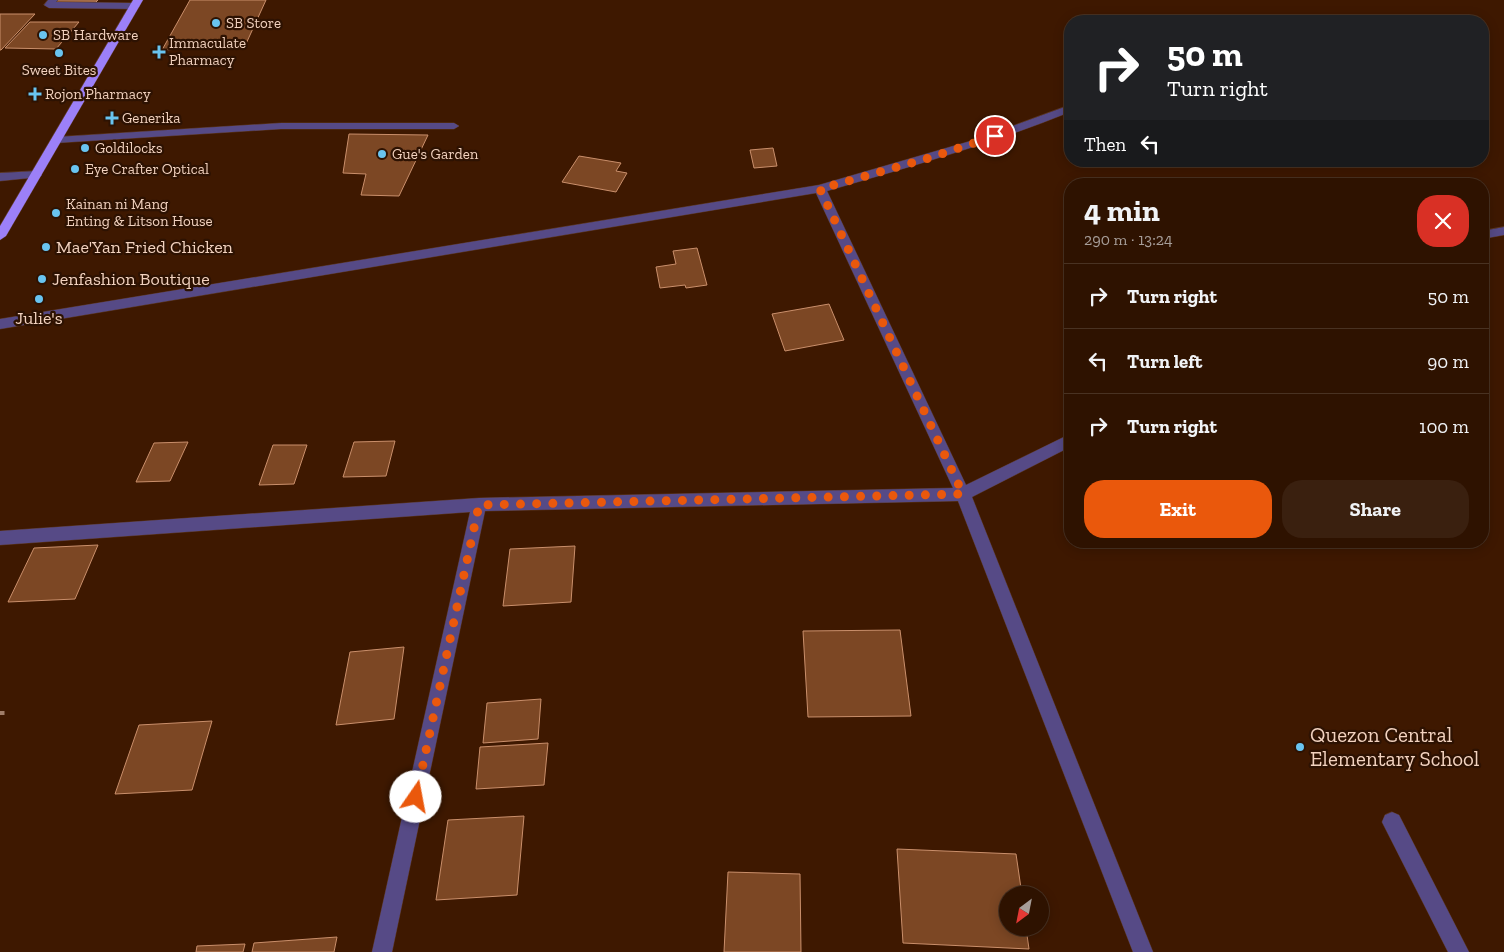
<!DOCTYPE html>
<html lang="en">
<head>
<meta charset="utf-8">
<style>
  :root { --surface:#2e1200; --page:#3a200f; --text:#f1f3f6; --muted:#a79e99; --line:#493222; --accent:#ea580c }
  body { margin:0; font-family:"Zilla Slab",serif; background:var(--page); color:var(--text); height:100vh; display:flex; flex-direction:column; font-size:19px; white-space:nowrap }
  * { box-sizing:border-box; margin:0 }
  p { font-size:16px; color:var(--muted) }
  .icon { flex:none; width:28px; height:28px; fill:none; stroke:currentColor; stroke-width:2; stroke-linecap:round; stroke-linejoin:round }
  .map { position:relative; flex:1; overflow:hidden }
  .side { position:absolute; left:1064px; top:178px; width:425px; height:370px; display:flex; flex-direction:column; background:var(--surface); border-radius:20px; box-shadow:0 2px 12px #0003,0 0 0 1px var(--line) }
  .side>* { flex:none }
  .top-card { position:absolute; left:1064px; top:15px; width:425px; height:152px; border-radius:20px; box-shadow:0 2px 12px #0003,0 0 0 1px var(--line); background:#202124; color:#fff; overflow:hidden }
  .needle { width:32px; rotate:212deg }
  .tools { position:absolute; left:999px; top:886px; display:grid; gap:10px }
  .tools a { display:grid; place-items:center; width:50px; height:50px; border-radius:50%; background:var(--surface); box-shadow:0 2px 12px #0003,0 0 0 1px var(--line); font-size:25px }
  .pin { position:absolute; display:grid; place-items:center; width:42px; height:42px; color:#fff; margin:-21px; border:2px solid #fff; border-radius:50%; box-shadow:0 1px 5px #0007 }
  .me { position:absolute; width:55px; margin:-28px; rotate:12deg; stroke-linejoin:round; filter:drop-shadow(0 0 4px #0008) }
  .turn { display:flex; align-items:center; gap:18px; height:105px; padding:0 20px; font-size:22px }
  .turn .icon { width:65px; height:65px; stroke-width:2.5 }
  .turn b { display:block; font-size:35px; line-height:42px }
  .then { display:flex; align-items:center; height:48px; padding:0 20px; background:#0003; gap:10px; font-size:19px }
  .round { display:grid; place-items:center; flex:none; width:52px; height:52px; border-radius:20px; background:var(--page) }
  .head { display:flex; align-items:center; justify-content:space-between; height:85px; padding:0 20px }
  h1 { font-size:30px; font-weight:700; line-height:38px }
  .action { display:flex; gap:10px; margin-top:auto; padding:10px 20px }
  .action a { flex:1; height:58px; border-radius:20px; background:var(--accent); color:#fff; font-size:20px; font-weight:700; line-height:58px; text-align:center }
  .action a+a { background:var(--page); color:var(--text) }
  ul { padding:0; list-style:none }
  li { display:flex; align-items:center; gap:15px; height:65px; padding:0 20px; border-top:1px solid var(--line) }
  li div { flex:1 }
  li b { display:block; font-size:19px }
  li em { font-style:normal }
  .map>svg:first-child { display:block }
</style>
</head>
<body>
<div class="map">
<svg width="1504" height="952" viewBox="0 0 1504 952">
  <rect width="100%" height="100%" fill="#3e1800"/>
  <path fill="#7c4724" stroke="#ca8f6b" d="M58,0H98L96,2H56Z
    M190,0H266L245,46L162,50Z
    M0,14H35L1,50H0Z
    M30,22H79L56,49L5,48Z
    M349,134L428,135L399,196L361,195L366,174L343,173Z
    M773,148L777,166L754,168L750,150Z
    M579,156L621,163L616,171L627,173L616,192L562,182Z
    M697,248L707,285L686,288L685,285L660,288L656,267L676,264L673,251Z
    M829,304L844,340L785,351L772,314Z
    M395,441L386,476L343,477L354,442Z
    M188,442L170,481L136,482L154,443Z
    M273,445H307L294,484L259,485Z
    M98,545L75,599L8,602L34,548Z
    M575,546L571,602L503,606L510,549Z
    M900,630L911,716L808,717L803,631Z
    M404,647L394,719L336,725L350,652Z
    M541,699L538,739L483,743L487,703Z
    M212,721L192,790L115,794L139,725Z
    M548,743L544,785L476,789L480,747Z
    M524,816L517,895L436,900L448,820Z
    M897,849L1016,854L1022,895H1008V928H1026L1029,949L903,943Z
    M728,872L800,874L801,952H724Z
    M337,937L334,952H252L254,943Z
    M245,944L243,952H196L197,946Z"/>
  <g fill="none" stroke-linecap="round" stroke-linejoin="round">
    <g stroke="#5b361f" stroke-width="1">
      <path id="lane" d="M48,0H58L56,2L135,3L140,6L135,9L49,8L44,5Z
        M1392,812L1399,815L1469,952H1448L1382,822L1385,815Z"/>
    </g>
    <g stroke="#5b361f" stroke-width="1">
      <path id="street" d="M1070,105V112C991,144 909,167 827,191L966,485L1070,434V447L972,497L1153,952H1133L958,501L485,511L392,952H372L470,512L0,545V531L479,498L953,488L816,193L0,329V319L819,185L974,140Z
        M281,123H454L459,126L454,129H281L56,143L51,140L56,137Z
        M36,171L42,175L40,177L0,181V173Z
        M1504,227V235L1482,239V231Z"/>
    </g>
    <g stroke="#5b361f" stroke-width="1">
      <path id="highway" d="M133,0H143L6,236L0,240V226Z"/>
    </g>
    <path stroke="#a07d68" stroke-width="4" stroke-dasharray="4.5 4.5" stroke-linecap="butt" d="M0,713H7"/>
    <use href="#lane" fill="#564a86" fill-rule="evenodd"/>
    <use href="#street" fill="#564a86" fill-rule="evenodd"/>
    <use href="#highway" fill="#9c80f8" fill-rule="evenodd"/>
  </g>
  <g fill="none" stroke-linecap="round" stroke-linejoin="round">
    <path stroke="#ea580c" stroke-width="9" stroke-dasharray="0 16.2" d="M416,797L479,505L963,494L820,189L929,158L995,136"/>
  </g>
  <g fill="#69c4f0" stroke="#2d1202" stroke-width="2">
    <circle cx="216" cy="23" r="5"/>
    <circle cx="43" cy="35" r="5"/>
    <path d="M156.5 44.5h5v5h5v5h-5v5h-5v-5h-5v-5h5z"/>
    <circle cx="59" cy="53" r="5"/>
    <path d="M32.5 86.5h5v5h5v5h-5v5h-5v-5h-5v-5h5z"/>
    <path d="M109.5 110.5h5v5h5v5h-5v5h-5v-5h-5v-5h5z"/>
    <circle cx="85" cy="148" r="5"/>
    <circle cx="382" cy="154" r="5"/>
    <circle cx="75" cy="169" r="5"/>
    <circle cx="56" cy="213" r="5"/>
    <circle cx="46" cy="247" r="5"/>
    <circle cx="42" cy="279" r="5"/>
    <circle cx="39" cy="299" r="5"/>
    <circle cx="1300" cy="747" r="5"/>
  </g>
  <g text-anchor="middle" stroke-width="4.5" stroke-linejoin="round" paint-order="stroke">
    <g font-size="15" fill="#f2d2bf" stroke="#2d1202" text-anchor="start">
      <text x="226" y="28">SB Store</text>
      <text x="53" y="40">SB Hardware</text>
      <text x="169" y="48">Immaculate<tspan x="169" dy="17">Pharmacy</tspan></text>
      <text x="59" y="75" text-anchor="middle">Sweet Bites</text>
      <text x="45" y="99">Rojon Pharmacy</text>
      <text x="122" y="123">Generika</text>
      <text x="95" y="153">Goldilocks</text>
      <text x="392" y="159">Gue's Garden</text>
      <text x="85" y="174">Eye Crafter Optical</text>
      <text x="66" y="209">Kainan ni Mang<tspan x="66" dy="17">Enting &amp; Litson House</tspan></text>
    </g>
    <g font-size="18" fill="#f2d2bf" stroke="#2d1202" text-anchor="start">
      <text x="56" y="253">Mae'Yan Fried Chicken</text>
      <text x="52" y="285">Jenfashion Boutique</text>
      <text x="39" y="324" text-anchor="middle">Julie's</text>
    </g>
    <g font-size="21" fill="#f2d2bf" stroke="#2d1202" text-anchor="start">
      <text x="1310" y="742">Quezon Central<tspan x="1310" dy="24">Elementary School</tspan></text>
    </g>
  </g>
</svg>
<div class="tools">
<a><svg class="needle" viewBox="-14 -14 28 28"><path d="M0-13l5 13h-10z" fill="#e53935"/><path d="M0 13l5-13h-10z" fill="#a79e99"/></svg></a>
</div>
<div class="pin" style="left:995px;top:136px;background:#d93025"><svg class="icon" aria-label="arrive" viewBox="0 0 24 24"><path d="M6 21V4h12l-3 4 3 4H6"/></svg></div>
<svg class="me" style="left:416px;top:797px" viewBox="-20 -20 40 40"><circle r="19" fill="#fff"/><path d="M0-13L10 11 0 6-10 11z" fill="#ea580c"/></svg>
<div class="top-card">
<div class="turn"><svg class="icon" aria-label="right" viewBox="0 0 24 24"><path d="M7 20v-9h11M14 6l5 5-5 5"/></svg><div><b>50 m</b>Turn right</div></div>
<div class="then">Then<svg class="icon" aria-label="left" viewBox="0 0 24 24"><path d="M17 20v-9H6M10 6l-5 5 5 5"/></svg></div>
</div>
<section class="side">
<div class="head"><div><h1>4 min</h1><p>290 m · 13:24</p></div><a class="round" style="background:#d93025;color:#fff"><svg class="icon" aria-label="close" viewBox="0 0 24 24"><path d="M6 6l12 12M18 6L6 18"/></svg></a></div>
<ul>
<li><svg class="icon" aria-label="right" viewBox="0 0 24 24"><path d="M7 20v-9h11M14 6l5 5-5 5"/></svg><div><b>Turn right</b></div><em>50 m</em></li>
<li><svg class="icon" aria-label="left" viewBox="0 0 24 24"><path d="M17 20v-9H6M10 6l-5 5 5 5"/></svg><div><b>Turn left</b></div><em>90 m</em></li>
<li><svg class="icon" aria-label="right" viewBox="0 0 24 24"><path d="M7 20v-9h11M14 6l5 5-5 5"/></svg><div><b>Turn right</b></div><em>100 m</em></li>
</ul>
<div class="action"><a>Exit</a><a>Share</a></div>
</section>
</div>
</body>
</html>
